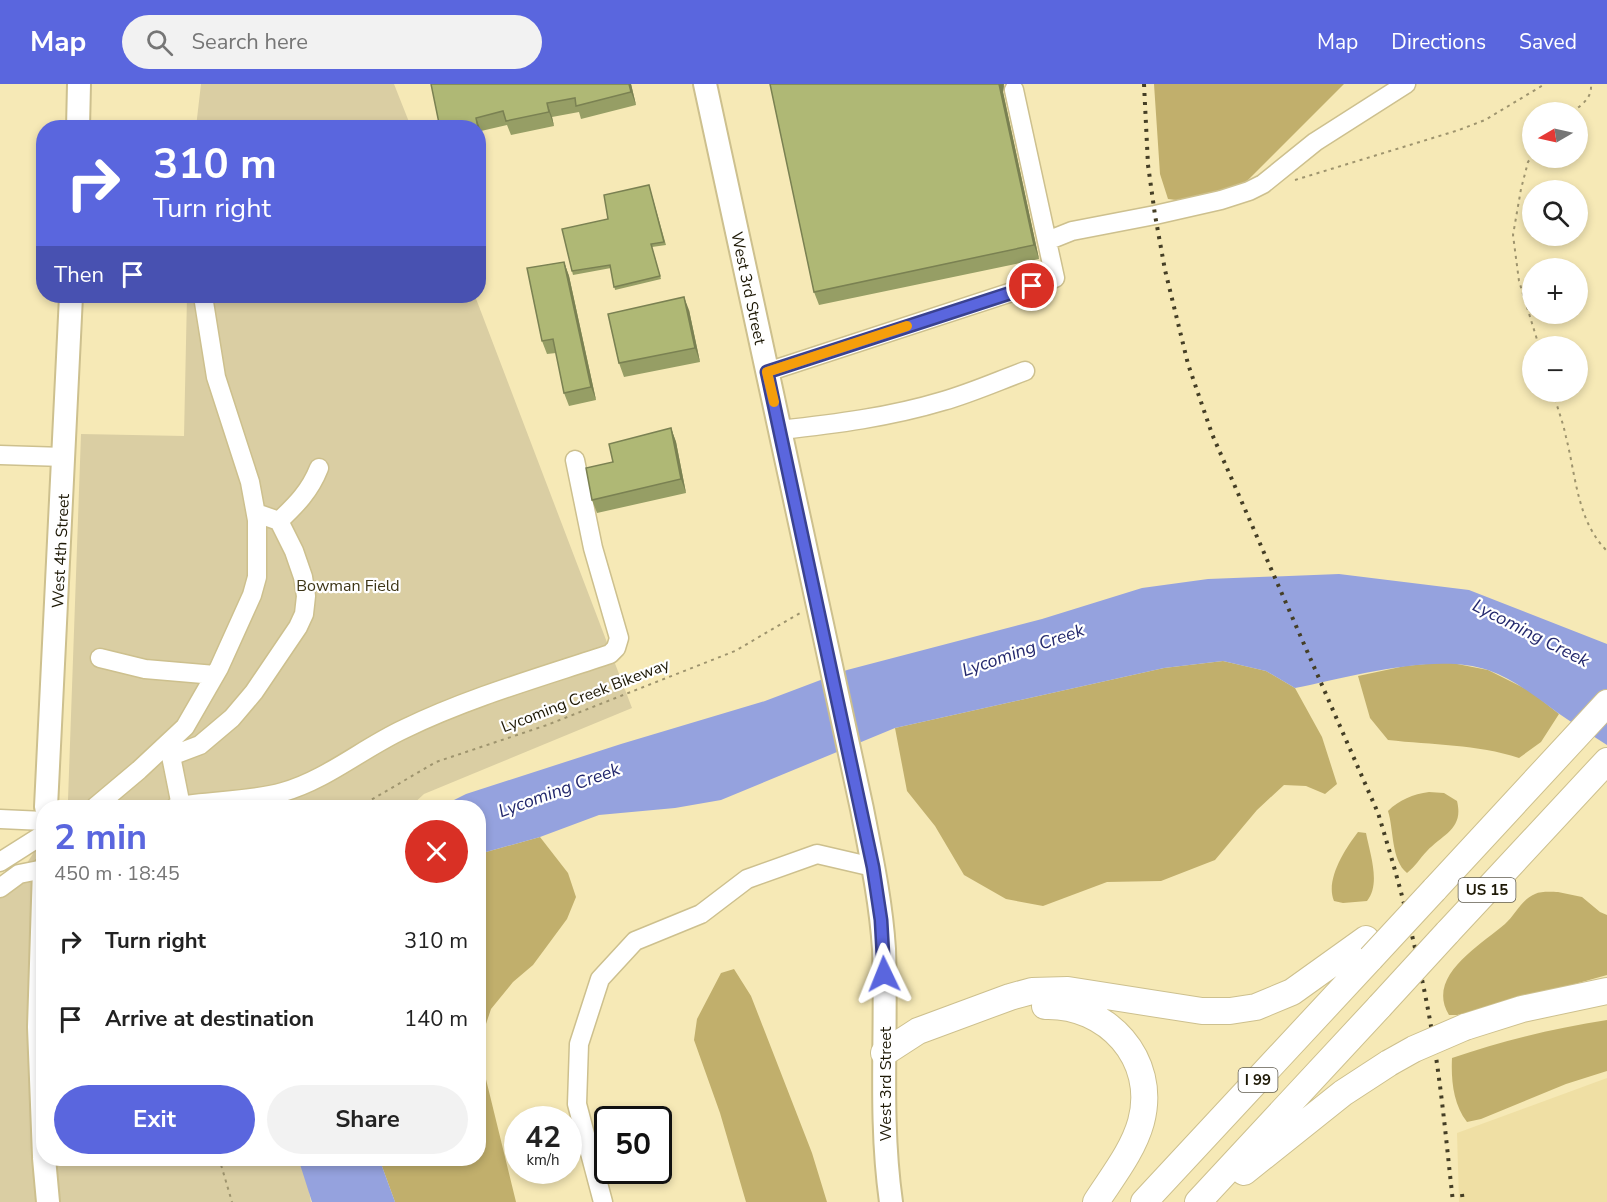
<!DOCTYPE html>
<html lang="en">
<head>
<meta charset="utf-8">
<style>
  :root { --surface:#fff; --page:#f2f2f2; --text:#222; --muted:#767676; --accent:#5a66de }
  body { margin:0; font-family:"Nunito Sans",sans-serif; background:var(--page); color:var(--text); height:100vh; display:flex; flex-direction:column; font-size:22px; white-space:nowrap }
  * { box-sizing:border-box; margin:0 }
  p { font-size:20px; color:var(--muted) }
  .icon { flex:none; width:33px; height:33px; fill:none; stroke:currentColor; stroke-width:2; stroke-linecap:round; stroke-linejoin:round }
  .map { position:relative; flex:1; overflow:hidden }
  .sheet { position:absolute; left:36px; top:716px; width:450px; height:366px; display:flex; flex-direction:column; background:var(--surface); border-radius:24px; box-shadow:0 3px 9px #0003 }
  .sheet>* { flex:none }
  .top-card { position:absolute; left:36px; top:36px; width:450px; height:183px; border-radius:24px; box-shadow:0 3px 9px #0003; background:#5a66de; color:#fff; overflow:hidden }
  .needle { width:39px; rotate:261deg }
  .buttons { position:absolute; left:1522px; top:18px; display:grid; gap:12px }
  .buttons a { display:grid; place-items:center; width:66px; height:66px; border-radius:50%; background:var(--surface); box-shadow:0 3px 9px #0003; font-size:30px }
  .speed { position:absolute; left:504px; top:1022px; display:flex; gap:12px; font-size:30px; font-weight:700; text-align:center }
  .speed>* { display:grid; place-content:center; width:78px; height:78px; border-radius:50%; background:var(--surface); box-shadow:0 3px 9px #0003; line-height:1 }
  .speed small { font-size:15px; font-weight:400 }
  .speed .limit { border:3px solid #111; border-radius:9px; background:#fff; color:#111 }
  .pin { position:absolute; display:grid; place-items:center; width:51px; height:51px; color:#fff; margin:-26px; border:3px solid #fff; border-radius:50%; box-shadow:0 2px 6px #0007 }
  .me { position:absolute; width:66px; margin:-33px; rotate:358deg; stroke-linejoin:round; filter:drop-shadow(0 0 4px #0008) }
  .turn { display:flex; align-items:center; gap:21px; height:126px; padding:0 18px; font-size:27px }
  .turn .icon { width:78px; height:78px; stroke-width:2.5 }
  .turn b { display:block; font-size:42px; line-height:51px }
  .then { display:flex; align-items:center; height:57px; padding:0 18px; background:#0003; gap:12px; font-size:22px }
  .round { display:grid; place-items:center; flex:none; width:63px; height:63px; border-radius:32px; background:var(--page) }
  .overview { display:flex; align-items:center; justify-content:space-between; height:102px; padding:0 18px }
  h1 { font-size:36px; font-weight:700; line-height:45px; color:var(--accent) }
  .button { display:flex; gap:12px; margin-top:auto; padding:12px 18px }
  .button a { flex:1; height:69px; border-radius:36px; background:var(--accent); color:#fff; font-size:24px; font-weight:700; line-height:69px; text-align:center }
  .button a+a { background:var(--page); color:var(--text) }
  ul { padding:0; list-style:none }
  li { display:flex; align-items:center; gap:18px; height:78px; padding:0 18px }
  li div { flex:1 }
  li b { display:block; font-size:22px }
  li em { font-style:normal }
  header { display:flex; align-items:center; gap:36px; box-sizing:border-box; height:84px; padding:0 30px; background:var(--accent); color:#fff }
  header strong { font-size:28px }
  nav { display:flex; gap:33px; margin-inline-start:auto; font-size:21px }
  .search { width:420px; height:54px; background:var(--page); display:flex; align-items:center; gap:15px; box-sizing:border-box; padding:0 21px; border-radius:33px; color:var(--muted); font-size:22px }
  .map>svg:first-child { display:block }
</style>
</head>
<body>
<header>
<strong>Map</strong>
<div class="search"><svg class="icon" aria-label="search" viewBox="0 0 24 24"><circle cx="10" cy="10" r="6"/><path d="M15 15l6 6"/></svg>Search here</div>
<nav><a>Map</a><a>Directions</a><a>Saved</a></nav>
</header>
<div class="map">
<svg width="1607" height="1118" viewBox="0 0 1607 1118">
  <rect width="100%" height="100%" fill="#f6e9b6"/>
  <path fill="#efdfa4" d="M1607,994V1118H1459L1457,1049Z"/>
  <path fill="#dacea3" d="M201,0H394L411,43H196Z
    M187,212H475L632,624L424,710L410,723H64L68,716L81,350L184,352Z
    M43,754L44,1074H303L311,1118H0V805L20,790Z"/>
  <path fill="#c1af6c" d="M1154,0H1344L1247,97L1236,105L1192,118L1168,115L1160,90Z
    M1223,577L1266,587L1295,604L1322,653L1337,700L1325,710L1306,702L1284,701L1257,726L1215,776L1161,797L1107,798L1043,822L1006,815L964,791L935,742L907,707L895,644L1164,584Z
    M1447,578L1488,586L1530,607L1559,630L1541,658L1519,674C1477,660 1432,661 1388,656L1370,634L1358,592L1405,582Z
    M1429,708L1444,709L1457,717C1464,745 1443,750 1427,767C1420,774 1415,783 1407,789C1391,776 1394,746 1388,727C1399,716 1413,710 1429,708Z
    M1358,748L1366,749C1370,770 1381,800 1367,817L1343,819L1334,817C1325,796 1345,765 1358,748Z
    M540,753L568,789L576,813L567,835L533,881L513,898L491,925L483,949L482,979L516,1118H395L379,1074H478L479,770Z
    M1558,808L1582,813L1600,828L1607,831V891L1496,922L1457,931H1449C1425,892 1481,861 1505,840C1515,831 1522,815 1535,810C1541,807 1552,808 1558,808Z
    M734,885L751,912L812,1069L827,1118H746L720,1029L694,956L697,935L721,889Z
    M1607,936V987L1566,1000L1481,1035L1467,1038C1453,1020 1451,995 1452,974C1503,957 1554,944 1607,936Z"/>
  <path fill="#95a2de" d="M1339,490L1469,506L1607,560V661C1591,651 1574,640 1558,629C1536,613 1514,595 1488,586C1435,568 1350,593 1295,604L1266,587L1223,577L1164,584L895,644L721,716L675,724L599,731L540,753L479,770L478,723H440L466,710L621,660L765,617L847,586L1042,535L1142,504L1208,495Z
    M298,1074H379L395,1118H312Z"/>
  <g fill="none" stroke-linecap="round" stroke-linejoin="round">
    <g stroke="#cdc08e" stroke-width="21">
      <path id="minor" d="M1047,157L1072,147L1155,131L1221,116L1249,107L1263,100L1315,58L1406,0
        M767,288L1055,194L1014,6
        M780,346C835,340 890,333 943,317C971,309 998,297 1025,287
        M0,371L64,373
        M279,437C296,421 310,407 319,384
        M100,574L145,585L215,591
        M169,662L181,722
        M171,672L200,661L232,634L254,608L298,543L304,530L306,512L303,493L294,467L279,437L256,429
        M95,723L139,686L185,643L219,584L252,511L257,493V436L250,398L216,293L203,212
        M175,723C210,716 248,718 283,708C326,696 363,664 404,645C470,613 541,593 610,570L616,564L619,554L593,464L575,376
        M0,735L44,737
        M0,778L44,750
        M0,804L19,790L44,785
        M603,1118L577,1020L579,960L600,895L635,857L701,830L747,795L817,770L873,783"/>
    </g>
    <g stroke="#cdc08e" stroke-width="26">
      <path id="major" d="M705,0L862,725C871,771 881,818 884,865C887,949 879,1034 891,1118
        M78,44L79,0
        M46,723L71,212
        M44,785L39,943L44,1072
        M44,1074L48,1118"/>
    </g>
    <g stroke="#cdc08e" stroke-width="28">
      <path id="highway" d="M1434,806L1607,619
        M1447,849L1607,677
        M1045,922C1107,920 1158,975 1141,1038C1133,1067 1112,1093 1096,1118
        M1465,943L1522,925L1607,907
        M884,969L918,947L1010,913L1032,907L1068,906L1202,927H1230L1256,923L1292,908L1366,855
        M1244,1088L1343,1009L1389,979
        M1144,1118L1371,874
        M1198,1118L1380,922"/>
    </g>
    <path stroke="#9e946e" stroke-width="2" stroke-dasharray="3 4.5" stroke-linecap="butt" d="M1572,28C1583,20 1592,14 1591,0
      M1533,70L1528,78L1521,105L1513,151L1519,197L1539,262
      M1295,96L1459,46L1485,36L1545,0
      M1553,308C1557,323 1563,338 1566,353C1576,392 1577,437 1607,467
      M359,723L436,678L547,641L735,567L800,529
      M219,1074L232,1118"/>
    <use href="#minor" stroke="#fff" stroke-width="18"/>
    <use href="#major" stroke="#fff" stroke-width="22"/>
    <use href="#highway" stroke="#fff" stroke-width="26"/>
    <path stroke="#443e25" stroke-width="4" stroke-dasharray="3 6" stroke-linecap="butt" d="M1144,0L1148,81L1155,131L1165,186L1188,280L1212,350L1378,729C1404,813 1426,899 1438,987C1444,1030 1448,1074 1453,1118
      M1462,1110L1463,1118"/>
    <g stroke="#cdc08e" stroke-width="28" stroke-linecap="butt">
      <path id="highway-bridge" d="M1371,874L1434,806
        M1380,922L1447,849
        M1389,979L1414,965L1465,943"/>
    </g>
    <use href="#highway-bridge" stroke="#fff" stroke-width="26"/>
  </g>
  <path fill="#969e65" d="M431,0H631L636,21L581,35L579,28L552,33L554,42L511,51L507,41L481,47L485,69L478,71V44Z
    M1004,1L1003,8L1039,175L819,221L814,208Z
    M649,101L666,161L652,163L661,195L615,206L611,184L573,191L572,187L608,135Z
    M564,178L569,192L596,316L569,322L564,309L556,269L547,270L542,257Z
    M689,226L700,278L624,293L619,279Z
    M671,344L676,358L686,409L597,429L592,416Z"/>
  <path fill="#7a8152" d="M629,0H631L636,21L631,8Z
    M999,0H1004L1003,8L1039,175L1034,161Z
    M547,19L552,33L554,42L549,28Z
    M476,34L481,47L485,69L480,56L478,44Z
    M564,178L569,192L596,316L591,303Z
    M684,213L689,226L700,278L695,264Z
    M671,344L676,358L686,409L681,395Z"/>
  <path fill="#afb875" stroke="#7a8152" stroke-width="1.5" d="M431,0H629L631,8L576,22L575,14L547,19L549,28L506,37L503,27L476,34L478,44H440Z
    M770,0H999L1034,161L814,208Z
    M649,101L664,158L651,160L660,192L614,203L610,181L572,187L562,145L608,135L604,111Z
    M564,178L591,303L564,309L553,255L542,257L527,184Z
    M684,213L695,264L619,279L608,230Z
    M671,344L681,395L592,416L586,384L613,378L609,360Z"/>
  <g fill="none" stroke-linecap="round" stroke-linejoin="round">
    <g stroke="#3a4290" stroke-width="15">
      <path id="route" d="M884,890L881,836L873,783L767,288L1032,202"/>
    </g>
    <use href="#route" stroke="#5a66de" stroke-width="10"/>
    <path stroke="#f59e0b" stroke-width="10" d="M774,318L767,288L907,242"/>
  </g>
  <g text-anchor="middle" stroke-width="4.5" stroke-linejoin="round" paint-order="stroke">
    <g fill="#fff" stroke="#615d50" stroke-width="1.5">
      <rect x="1458.5" y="794" width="57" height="24" rx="4.5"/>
      <rect x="1238.5" y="984" width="39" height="24" rx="4.5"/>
    </g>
    <g font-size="15" font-weight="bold" fill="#1d1805">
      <text x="1487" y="811">US 15</text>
      <text x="1258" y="1001">I 99</text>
    </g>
    <g font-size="16" fill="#1d1805" stroke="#fff">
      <text transform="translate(749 204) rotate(78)" y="6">West 3rd Street</text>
      <text transform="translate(60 467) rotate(-87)" y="6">West 4th Street</text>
      <text transform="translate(585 611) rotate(-21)" y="6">Lycoming Creek Bikeway</text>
      <text transform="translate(885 1000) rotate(-90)" y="6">West 3rd Street</text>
    </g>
    <g font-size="16" fill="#3d3517" stroke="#fff">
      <text x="348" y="507">Bowman Field</text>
    </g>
    <g font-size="18" font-style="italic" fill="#23286d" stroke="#fff">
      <text transform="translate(1531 549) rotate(27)" y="6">Lycoming Creek</text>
      <text transform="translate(1023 566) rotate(-19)" y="6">Lycoming Creek</text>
      <text transform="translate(559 706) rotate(-20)" y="6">Lycoming Creek</text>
    </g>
  </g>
</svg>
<div class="buttons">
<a><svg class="needle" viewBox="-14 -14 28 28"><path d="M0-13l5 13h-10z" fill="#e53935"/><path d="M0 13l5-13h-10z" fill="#767676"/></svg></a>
<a><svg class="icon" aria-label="search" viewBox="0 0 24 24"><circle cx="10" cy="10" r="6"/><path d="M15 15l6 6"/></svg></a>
<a>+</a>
<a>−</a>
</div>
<div class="speed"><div>42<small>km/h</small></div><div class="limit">50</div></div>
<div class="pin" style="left:1032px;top:202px;background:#d93025"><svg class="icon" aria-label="arrive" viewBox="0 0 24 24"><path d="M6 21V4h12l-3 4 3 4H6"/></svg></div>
<svg class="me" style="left:884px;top:890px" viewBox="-20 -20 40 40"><path d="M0-17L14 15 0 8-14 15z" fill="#5a66de" stroke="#fff" stroke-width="4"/></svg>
<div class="top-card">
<div class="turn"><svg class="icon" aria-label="right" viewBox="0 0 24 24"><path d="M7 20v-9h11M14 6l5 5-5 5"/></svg><div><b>310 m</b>Turn right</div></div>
<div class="then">Then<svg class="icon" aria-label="arrive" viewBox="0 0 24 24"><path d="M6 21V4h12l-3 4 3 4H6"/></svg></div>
</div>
<section class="sheet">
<div class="overview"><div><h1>2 min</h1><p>450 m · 18:45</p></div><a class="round" style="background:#d93025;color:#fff"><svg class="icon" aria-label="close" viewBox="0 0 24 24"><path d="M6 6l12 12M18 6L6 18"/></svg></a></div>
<ul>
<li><svg class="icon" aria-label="right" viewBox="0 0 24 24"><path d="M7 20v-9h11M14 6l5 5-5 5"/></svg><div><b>Turn right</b></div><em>310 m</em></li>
<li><svg class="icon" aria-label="arrive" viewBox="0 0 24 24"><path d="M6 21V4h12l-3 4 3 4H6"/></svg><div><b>Arrive at destination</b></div><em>140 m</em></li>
</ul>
<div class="button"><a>Exit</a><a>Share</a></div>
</section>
</div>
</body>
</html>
